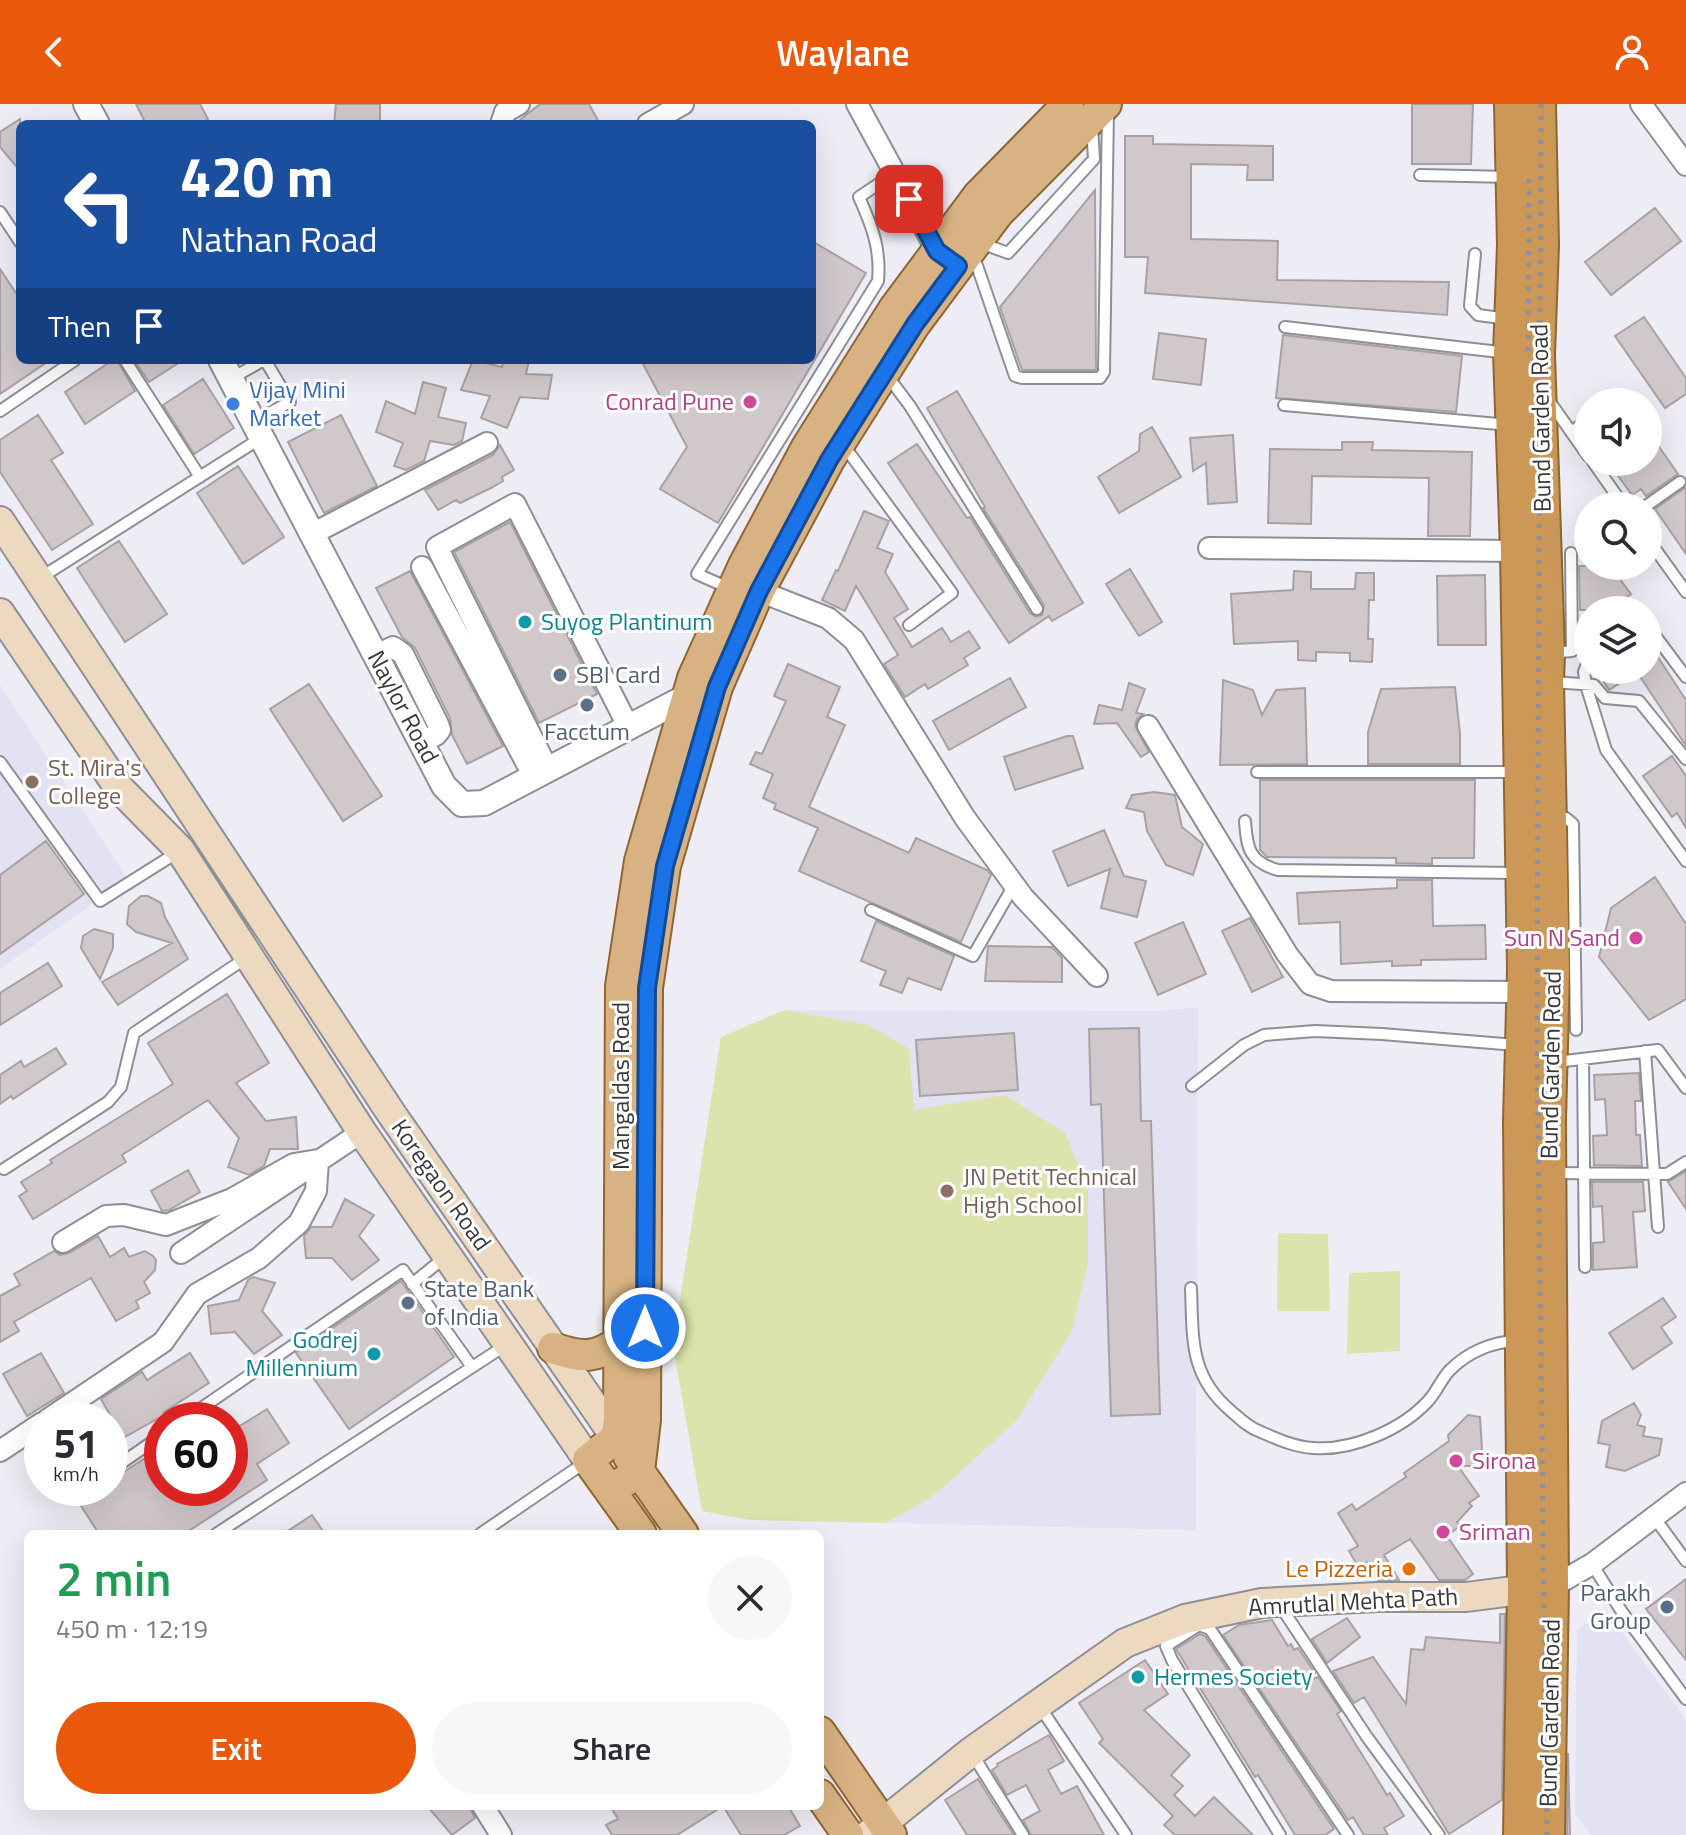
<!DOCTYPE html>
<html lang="en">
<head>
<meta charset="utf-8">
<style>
  :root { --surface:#fff; --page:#f7f7f7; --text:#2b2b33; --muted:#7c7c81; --accent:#ea580c }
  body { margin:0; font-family:"Titillium Web",sans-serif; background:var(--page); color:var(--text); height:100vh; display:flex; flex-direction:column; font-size:30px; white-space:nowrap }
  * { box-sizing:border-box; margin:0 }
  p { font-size:26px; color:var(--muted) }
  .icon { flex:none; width:44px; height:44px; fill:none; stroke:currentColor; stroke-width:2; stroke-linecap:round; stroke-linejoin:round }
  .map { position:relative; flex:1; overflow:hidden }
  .panel { position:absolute; left:24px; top:1426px; width:800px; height:280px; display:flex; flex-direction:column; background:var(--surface); border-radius:12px; box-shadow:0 8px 32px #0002 }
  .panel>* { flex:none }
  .hud { position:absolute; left:16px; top:16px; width:800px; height:244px; border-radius:12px; box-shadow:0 8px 32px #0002; background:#1a4fa0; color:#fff; overflow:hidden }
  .buttons { position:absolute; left:1574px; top:284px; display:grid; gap:16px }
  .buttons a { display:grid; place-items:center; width:88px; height:88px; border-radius:50%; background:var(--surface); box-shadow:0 8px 32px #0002; font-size:40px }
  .speed { position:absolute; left:24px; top:1298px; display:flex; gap:16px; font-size:40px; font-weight:700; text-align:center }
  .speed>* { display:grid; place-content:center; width:104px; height:104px; border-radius:50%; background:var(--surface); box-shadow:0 8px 32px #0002; line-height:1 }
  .speed small { font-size:20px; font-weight:400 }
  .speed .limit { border:12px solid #d22; background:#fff; color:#111 }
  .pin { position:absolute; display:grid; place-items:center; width:68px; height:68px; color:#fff; margin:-34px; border-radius:16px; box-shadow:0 4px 12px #0006 }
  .me { position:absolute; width:88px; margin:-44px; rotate:0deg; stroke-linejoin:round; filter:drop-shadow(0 0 6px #0008) }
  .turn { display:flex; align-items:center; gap:28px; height:168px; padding:0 32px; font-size:36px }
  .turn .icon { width:104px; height:104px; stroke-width:2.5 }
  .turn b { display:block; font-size:56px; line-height:68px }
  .then { display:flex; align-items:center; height:76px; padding:0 32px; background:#0003; gap:16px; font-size:30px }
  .round { display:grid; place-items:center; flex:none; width:84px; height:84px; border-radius:42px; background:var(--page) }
  .head { display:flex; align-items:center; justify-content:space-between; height:136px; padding:0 32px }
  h1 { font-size:48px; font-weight:600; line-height:60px; color:#1e9e55 }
  .button { display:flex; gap:16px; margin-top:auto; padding:16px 32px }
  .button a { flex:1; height:92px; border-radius:48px; background:var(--accent); color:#fff; font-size:32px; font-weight:600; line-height:92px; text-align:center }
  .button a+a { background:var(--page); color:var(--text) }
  header { display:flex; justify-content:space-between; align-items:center; height:104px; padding:0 32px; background:var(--accent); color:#fff; font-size:36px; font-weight:600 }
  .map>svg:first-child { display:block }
</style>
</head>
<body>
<header><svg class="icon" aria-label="back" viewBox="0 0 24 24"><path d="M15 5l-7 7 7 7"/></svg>Waylane<svg class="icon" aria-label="person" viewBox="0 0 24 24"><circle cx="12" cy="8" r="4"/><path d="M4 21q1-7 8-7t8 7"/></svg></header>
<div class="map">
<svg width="1686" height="1731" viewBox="0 0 1686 1731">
  <rect width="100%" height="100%" fill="#eeedf6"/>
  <path fill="#e3e2f3" d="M0,581L128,775L0,865Z
    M1198,903L1196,1426L751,1416L702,1407L673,1241L721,933L785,906L1157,907Z
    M1606,1506L1686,1616V1731H1591L1575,1710L1577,1526Z"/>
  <path fill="#dde3ac" d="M785,906L869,921L909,945L914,1006L1005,991L1065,1029L1088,1083V1159L1072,1227L1017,1316L947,1380L927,1396L886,1419L751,1416L702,1407L673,1241L721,933Z
    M1278,1129L1328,1130L1330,1207H1277Z
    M1400,1167V1247L1347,1250L1349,1169Z"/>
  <path fill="#d1c8cc" stroke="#a9a0a4" stroke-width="2" d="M136,0H200L208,15L199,20H146Z
    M336,0H380V20H334Z
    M540,0H589L600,20H515Z
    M1412,0H1473L1471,60H1412Z
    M20,15V67L0,43V28Z
    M1125,32H1153V40L1273,42V76H1247L1248,61L1191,60V135L1278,137L1277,176L1449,178L1447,211L1145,189L1148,153H1125Z
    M1095,86L1096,266H1022L1000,203Z
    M1655,104L1681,137L1611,191L1585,158Z
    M812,137L866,169L718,419L660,385L687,343L641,256H812Z
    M0,165L20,195V256H50L0,290Z
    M1644,213L1686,274V290L1665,304L1615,232Z
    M1159,229L1206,235L1201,281L1153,275Z
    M1283,231L1462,252L1456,308L1276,294Z
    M113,256H117L135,287L85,320L65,288Z
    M134,256H183L149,278Z
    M473,256L502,263L504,256H529L526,270L552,271L548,295L520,293L507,324L481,314L490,292L461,286Z
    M203,275L234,324L194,350L163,301Z
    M423,278L446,284L438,313L466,319L462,337L454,341L430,337L424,357L406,366L394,362L403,339L376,328L386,297L415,310Z
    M957,287L1083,499L1052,517L1049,512L1009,539L888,359L917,340L967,414L970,413L1030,509L1036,513L1042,511L1044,501L983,404L985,403L927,304Z
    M38,311L63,349L51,356L93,420L52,446L0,368V336Z
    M341,311L377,382L324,409L288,338Z
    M1152,323L1181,373L1119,409L1098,373L1139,347L1140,330Z
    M1648,327L1678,370L1646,392L1641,385L1632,391L1608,358H1648Z
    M1233,331L1237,398L1208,400L1206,359L1193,367L1190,334Z
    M1342,338H1373L1372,346L1472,348L1470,432H1428L1429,374L1312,372L1311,420L1268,419L1270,345L1342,346Z
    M500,341L514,366L502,373L503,377L491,384L460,399L456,396L438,406L425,386L493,351Z
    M238,362L284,433L243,460L197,389Z
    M1686,383V450L1655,405Z
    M864,407L889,417L877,444L893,450L885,468L908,505L894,514L912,543L942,524L951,538L969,527L980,544L964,554L968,561L928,585L925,580L905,593L884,560L898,551L856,482L845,507L822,496L836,466L838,467Z
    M510,418L597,590L539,619L454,448Z
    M119,437L167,510L125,538L77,464Z
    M1579,462H1610L1631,490L1608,506H1580Z
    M1130,465L1162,518L1139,532L1106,480Z
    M410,467L503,642L467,660L452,631L450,614L415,544L402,533L376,484Z
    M1294,467L1311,468V485H1355L1356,469H1374V496H1369L1368,535H1373L1372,558L1350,557V549L1316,548V557L1298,556V537L1234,540L1231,490L1293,486Z
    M1485,471L1486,541H1438L1437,472Z
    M1648,538L1686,596V642L1637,568L1609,586L1596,566H1648Z
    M788,560L840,583L827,613L845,621L809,703L909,749L916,734L987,766L991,771L961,838L799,767L818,724L774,705L776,700L763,694L773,670L750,660L756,648L762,650L786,597L774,592Z
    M1010,574L1026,603L949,646L933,617Z
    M1223,576L1253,586L1262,611L1276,586L1305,584L1307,660L1220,661Z
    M1129,579L1145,585L1136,609L1143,610L1137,615L1135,622L1149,648L1141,653L1117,619L1094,620L1099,601L1122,606Z
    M309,580L382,692L343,717L270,605Z
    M1455,583L1460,630V660H1368V628L1381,585Z
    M1067,632H1073L1083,664L1015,686L1004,653Z
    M1672,652L1686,672V724L1677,709L1672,713L1643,672Z
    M1260,676H1475L1474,754H1432V760L1396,759V754L1267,753L1260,746Z
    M1154,688L1175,691L1182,723L1203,740L1193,771L1166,761L1147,727L1144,708L1126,704L1132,691Z
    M1104,726L1124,772L1146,777L1137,813L1101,804L1110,765L1068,782L1053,747Z
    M46,737L84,790L0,850V771Z
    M1655,773L1686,820V895L1649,916L1599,853L1611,804Z
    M1397,776H1432L1433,822L1485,821L1486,855L1421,856V861L1392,862V857L1341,860L1340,818L1299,820L1297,789L1397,784Z
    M141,792H148L161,799L165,813L188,855L118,901L102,878L172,839L136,828L127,820L129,802Z
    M1250,814L1283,873L1252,888L1222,827Z
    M876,817L954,852L941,886L908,874L902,889L880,881L886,867L861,857Z
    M1183,818L1206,870L1158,891L1135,839Z
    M94,825L113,830V844L100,875L81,844L83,832Z
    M988,842L1052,843L1062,854V878L985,877Z
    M48,859L62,882L0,921V889Z
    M227,890L269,959L236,979L266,1017L296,1013L298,1045H270L264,1062L249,1071L228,1063L239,1034L208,996L122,1051L126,1058L33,1115L19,1092L27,1087L21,1078L52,1059L50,1056L173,980L148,939Z
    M1139,924L1141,1017H1151L1160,1310L1111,1312L1101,1000L1091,1001L1089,925Z
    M1014,929L1018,986L920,992L916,936Z
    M56,944L66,960L13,995L11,992L0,1000V971L21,957L24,963Z
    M1639,969L1641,997H1635L1636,1031H1640L1642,1062L1594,1061L1593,1032L1607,1031L1605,995L1595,996L1594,971Z
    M188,1066L200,1088L169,1106L162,1107L151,1087Z
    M1686,1067V1105L1668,1078Z
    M1592,1078H1643L1645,1107L1633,1108L1637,1163L1593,1166V1139L1604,1138L1602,1102L1593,1103Z
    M345,1095L374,1111L359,1132L379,1156L352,1176L332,1154H306L304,1132L311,1123H332Z
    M98,1132L110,1153L124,1144L129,1153L145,1147L153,1152L156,1156L155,1166L144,1178L150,1189L136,1197L139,1204L116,1217L91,1174L14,1218L19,1227L0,1238V1192L20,1181L14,1170L54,1147L60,1151L69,1149Z
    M253,1173L275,1179L262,1207L282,1231L254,1250L235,1228L211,1230L208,1202L239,1196L248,1176Z
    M401,1177L454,1253L349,1325L296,1249Z
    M1663,1194L1676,1213L1661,1223L1672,1239L1633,1265L1609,1229Z
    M41,1249L64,1289L27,1312L3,1270Z
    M190,1249L209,1279L164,1308L166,1310L123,1334L101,1295L142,1268L147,1276Z
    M1634,1299L1641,1311L1637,1321L1645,1323L1643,1332L1662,1335L1659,1351L1625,1367L1606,1363L1610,1341L1598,1339L1602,1317Z
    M267,1305L289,1339L257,1360L267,1376L184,1430H99L78,1397L99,1384H110V1377L162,1343V1384H230V1328Z
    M1468,1311L1480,1313L1483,1362H1458L1479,1392L1469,1399L1472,1402L1457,1418L1460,1422L1447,1432L1473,1470L1465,1476H1439L1410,1435L1384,1451L1399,1476H1378L1367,1458L1359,1464L1349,1447L1358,1442L1338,1409L1352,1400L1356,1406L1406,1373L1404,1369L1449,1337L1448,1331Z
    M312,1411L325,1430H283Z
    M1686,1475V1556L1646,1505Z
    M1500,1510H1505L1502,1696L1449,1730L1364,1593L1354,1599L1333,1567L1373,1553L1406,1600L1411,1545L1424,1546L1426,1533L1500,1539Z
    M1347,1514L1360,1533L1327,1559L1312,1535Z
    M1272,1516L1288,1542L1291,1540L1294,1546L1298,1544L1315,1569L1302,1579L1318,1573L1341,1607L1337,1610L1387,1691L1390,1689L1404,1712L1384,1724L1388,1731H1364L1353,1713L1348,1716L1223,1531L1239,1521Z
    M1200,1530L1205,1532L1334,1725L1325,1731H1295L1258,1671L1255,1673L1176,1545Z
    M1145,1556L1168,1590L1144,1606L1190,1651L1171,1671L1183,1682L1174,1691L1195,1712L1214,1693L1253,1731H1175L1164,1721L1173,1712L1099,1639L1103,1635L1079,1599Z
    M1049,1631L1064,1657L1048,1666L1061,1690L1077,1682L1104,1731H1031L1023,1716L1040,1707L1026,1681L1007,1691L992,1666L998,1662L997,1660Z
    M1568,1649L1570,1731H1567Z
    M978,1675L993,1699L1014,1731H967L945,1696Z
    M427,1702H469L475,1714L452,1731Z
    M610,1702H723L677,1731H612L606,1721L618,1715Z
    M723,1702H788L800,1722L784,1731H741Z"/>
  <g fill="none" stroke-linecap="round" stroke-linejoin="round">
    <g stroke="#8e8e96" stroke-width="14">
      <path id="service" d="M1420,71L1510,73
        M0,108L20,138
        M978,138L1008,149L1094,55L1092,22
        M973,150L1015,272L1022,274H1100L1104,268L1108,6
        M1475,150L1470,202L1478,211L1509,215
        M1285,223L1508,249
        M125,256L200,373
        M886,270L910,302L1037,505
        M232,274L264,256
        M1550,298L1588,352
        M1284,301L1510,321
        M0,307L75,256
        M255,317L290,298L265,256
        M1571,328L1588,316
        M842,339L952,489L909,521
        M1593,358L1624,402
        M1646,402L1680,378
        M1648,435L1686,488
        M1571,449L1572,547
        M40,474L261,334
        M731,485L697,470L878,177C881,145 872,122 859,93L895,69
        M1634,506L1636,505
        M1648,522L1686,573
        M1550,549L1572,547L1588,537
        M1588,557L1584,568L1586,581L1606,646L1686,757
        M1553,578L1594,581L1605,594L1639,597L1686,655
        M0,658L100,797L178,748
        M1257,668H1516
        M1553,713L1566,714L1573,720L1576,926
        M1245,717C1247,744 1249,758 1278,766L1517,769
        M871,806L973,852L1014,781
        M1645,947L1658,1123
        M1583,955L1585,1163
        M1556,958L1658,946L1686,984
        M1192,982L1244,941L1264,931L1315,927L1382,930L1516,941
        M4,1065L108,998L121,983L134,929L246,854
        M1555,1069L1667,1070L1686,1058
        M412,1180L445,1153
        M1191,1184C1193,1234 1189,1272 1231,1307C1240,1315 1249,1324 1261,1328C1277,1335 1295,1343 1313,1344C1353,1347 1403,1325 1429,1296C1437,1287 1442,1274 1450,1266C1468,1248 1492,1238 1516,1237
        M184,1316L403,1166L472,1263
        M110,1367L162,1331
        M80,1387L85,1384
        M1654,1413L1686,1457
        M216,1430L506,1241
        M480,1430L587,1357
        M1592,1460L1622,1508L1686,1595
        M1281,1503L1367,1633L1439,1731
        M1040,1603L1126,1731
        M971,1648L1023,1731
        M1280,1731L1172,1556L1166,1542L1199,1521L1210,1525L1348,1731"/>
    </g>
    <g stroke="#8e8e96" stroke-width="24">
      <path id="minor" d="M857,0L937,147L945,153
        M1641,0L1686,61
        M501,20L505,8L519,0
        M648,20L683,0
        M312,430L487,339
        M1209,444L1517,447
        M422,463L534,673
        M759,487L828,514L854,536L965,714L1023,793L1097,872
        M376,551L393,543L403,550L438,620L440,626L436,631L421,638
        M1148,622L1287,850L1310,880L1331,887L1524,888
        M548,666L437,443L515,400L629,624
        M181,1149L362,1028
        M47,1316L163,1238L197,1190L259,1154L299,1119L316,1087L318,1056L294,1060L232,1095L166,1121L124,1111L106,1112L63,1138
        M0,1347L42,1319
        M1552,1483L1592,1460L1686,1389
        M483,1702L501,1731"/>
    </g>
    <g stroke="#8e8e96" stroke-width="28">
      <path id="tertiary" d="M86,0L97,20
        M221,256L444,682L462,700L484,699L688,592L699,595"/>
    </g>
    <g stroke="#8e8e96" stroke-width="32">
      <path id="secondary" d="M0,417L391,1009L616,1334
        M0,509L119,684L180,746L362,1028L588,1356
        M868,1731L971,1648L1125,1539L1185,1515L1262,1499L1377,1493H1466L1544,1483"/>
    </g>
    <g stroke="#8f6633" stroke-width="34">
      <path id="primary" d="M553,1244C581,1254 595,1255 620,1237
        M629,1353L683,1430
        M611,1387L639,1367L645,1316L647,884L665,762L717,583L759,487L829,356L915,220L998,109L1106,0
        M641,1430L588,1356L616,1334L619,1316L621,882L640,757L693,574L744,461L807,343L894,205L978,92L1068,0
        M820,1628L891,1731
        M820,1691L848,1731"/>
    </g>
    <g stroke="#8f6633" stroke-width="36">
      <path id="trunk" d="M1511,0L1514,141L1510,249L1517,447L1524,866L1520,1017L1524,1484L1520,1731
        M1539,0L1542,141L1538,250L1548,549L1547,577L1553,866L1549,1016L1552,1483L1548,1731"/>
    </g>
    <use href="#service" stroke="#fff" stroke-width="10"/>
    <use href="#minor" stroke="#fff" stroke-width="20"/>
    <use href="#tertiary" stroke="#fff" stroke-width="24"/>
    <use href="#secondary" stroke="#ecd9c0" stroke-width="28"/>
    <use href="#primary" stroke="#d8b282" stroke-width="30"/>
    <use href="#trunk" stroke="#cb9858" stroke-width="32"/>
    <path stroke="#908f95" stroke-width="5" stroke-dasharray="4 8" stroke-linecap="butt" d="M1541,0L1537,943L1547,1731
      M1528,247L1529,67"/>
  </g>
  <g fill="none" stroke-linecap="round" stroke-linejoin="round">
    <g stroke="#114b97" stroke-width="20">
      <path id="route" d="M645,1224L647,884L665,762L717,583L759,487L829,356L915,220L958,162L937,147L909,95"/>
    </g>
    <use href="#route" stroke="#1a73e8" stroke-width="14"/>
  </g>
  <g fill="#d1479c" stroke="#fff" stroke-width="3">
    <circle cx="750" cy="298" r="8"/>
    <circle cx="1636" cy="834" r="8"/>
    <circle cx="1456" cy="1357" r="8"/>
    <circle cx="1443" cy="1428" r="8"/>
  </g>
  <circle fill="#3f7fe0" stroke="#fff" stroke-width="3" cx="233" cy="300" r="8"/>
  <g fill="#0f9aa8" stroke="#fff" stroke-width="3">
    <circle cx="525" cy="518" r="8"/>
    <circle cx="374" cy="1250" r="8"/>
    <circle cx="1138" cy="1573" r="8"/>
  </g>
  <g fill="#5c6f8a" stroke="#fff" stroke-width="3">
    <circle cx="560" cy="571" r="8"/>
    <circle cx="587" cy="601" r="8"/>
    <circle cx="408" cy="1199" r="8"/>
    <circle cx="1667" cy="1503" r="8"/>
  </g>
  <g fill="#8d6e63" stroke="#fff" stroke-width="3">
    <circle cx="32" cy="678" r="8"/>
    <circle cx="947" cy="1087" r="8"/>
  </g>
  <circle fill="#e8710a" stroke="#fff" stroke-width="3" cx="1409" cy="1465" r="8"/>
  <g text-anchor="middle" stroke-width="6" stroke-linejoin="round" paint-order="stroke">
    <g font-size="24" fill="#366cbe" stroke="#fff" text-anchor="start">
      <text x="249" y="294">Vijay Mini<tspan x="249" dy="28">Market</tspan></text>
    </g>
    <g font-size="24" fill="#b23c85" stroke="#fff" text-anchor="end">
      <text x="734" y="306">Conrad Pune</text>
      <text x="1620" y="842">Sun N Sand</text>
      <text x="1472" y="1365" text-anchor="start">Sirona</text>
      <text x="1459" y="1436" text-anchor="start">Sriman</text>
    </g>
    <g font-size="24" fill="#38383b" stroke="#fff">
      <text transform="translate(1541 314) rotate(-91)" y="8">Bund Garden Road</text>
      <text transform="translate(403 603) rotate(62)" y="8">Naylor Road</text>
      <text transform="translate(1551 961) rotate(-89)" y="8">Bund Garden Road</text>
      <text transform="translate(621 982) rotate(-90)" y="8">Mangaldas Road</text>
      <text transform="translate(441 1081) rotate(55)" y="8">Koregaon Road</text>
      <text transform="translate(1353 1498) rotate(-3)" y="8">Amrutlal Mehta Path</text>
      <text transform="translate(1550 1609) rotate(-89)" y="8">Bund Garden Road</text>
    </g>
    <g font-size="24" fill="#0d838f" stroke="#fff" text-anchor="start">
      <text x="541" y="526">Suyog Plantinum</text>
      <text x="358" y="1244" text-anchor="end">Godrej<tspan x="358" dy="28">Millennium</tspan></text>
      <text x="1154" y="1581">Hermes Society</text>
    </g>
    <g font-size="24" fill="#4e5e75" stroke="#fff" text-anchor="start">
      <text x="576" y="579">SBI Card</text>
      <text x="587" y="636" text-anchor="middle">Facctum</text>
      <text x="424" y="1193">State Bank<tspan x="424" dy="28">of India</tspan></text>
      <text x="1651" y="1497" text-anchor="end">Parakh<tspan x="1651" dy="28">Group</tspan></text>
    </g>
    <g font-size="24" fill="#785e54" stroke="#fff" text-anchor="start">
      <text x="48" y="672">St. Mira's<tspan x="48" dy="28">College</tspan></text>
      <text x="963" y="1081">JN Petit Technical<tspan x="963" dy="28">High School</tspan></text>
    </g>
    <g font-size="24" fill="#c56008" stroke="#fff" text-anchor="end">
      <text x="1393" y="1473">Le Pizzeria</text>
    </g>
  </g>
</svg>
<div class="buttons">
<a><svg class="icon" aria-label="sound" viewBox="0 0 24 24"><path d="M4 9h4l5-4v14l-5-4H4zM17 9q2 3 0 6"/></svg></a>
<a><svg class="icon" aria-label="search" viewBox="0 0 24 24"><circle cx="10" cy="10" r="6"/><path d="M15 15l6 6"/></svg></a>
<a><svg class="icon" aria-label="layers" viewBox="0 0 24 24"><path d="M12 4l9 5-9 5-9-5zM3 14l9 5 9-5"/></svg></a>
</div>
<div class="speed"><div>51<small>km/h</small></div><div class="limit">60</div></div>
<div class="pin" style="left:909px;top:95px;background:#d93025"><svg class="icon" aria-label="arrive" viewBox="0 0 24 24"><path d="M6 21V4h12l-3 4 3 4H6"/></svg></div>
<svg class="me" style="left:645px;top:1224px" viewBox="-20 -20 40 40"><circle r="17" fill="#1a73e8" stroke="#fff" stroke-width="3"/><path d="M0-11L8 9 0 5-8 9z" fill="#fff"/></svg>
<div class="hud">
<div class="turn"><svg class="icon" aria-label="left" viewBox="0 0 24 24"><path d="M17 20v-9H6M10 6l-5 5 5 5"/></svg><div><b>420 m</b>Nathan Road</div></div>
<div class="then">Then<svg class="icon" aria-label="arrive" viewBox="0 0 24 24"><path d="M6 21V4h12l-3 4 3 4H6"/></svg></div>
</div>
<section class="panel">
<div class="head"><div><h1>2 min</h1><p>450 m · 12:19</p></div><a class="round"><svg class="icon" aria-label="close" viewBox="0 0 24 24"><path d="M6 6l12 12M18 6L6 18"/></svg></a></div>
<div class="button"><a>Exit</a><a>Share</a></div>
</section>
</div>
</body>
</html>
